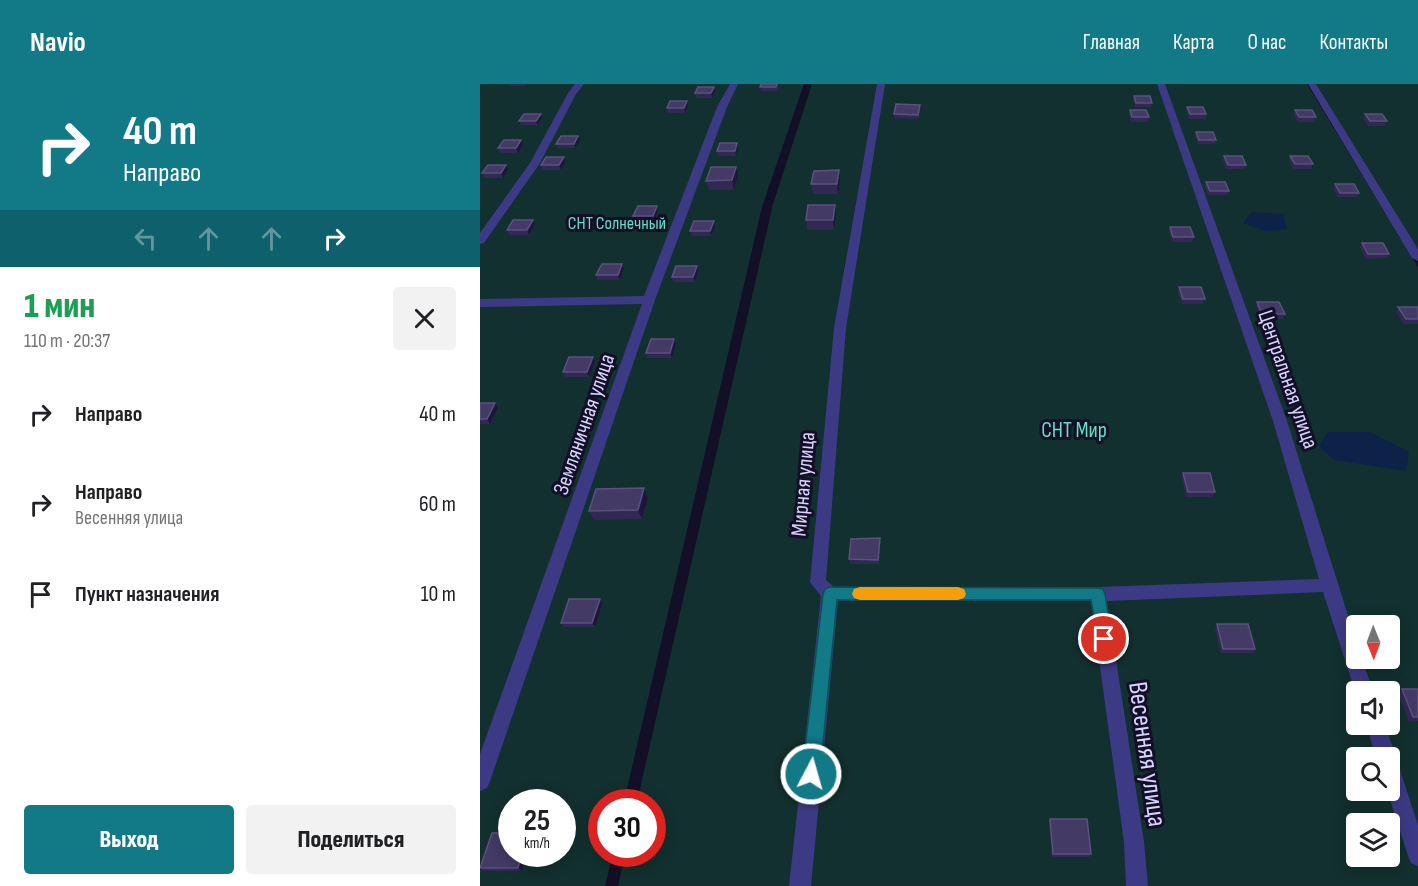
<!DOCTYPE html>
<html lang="ru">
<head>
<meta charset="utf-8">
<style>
  :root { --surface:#fff; --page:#f2f2f2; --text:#202124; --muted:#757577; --accent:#127987 }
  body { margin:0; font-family:"Sofia Sans Condensed",sans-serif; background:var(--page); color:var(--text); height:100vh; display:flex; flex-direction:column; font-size:22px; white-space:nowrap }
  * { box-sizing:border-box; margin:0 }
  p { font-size:20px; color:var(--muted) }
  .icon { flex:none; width:33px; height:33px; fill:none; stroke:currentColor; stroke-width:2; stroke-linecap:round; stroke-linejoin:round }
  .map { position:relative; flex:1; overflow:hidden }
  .sheet { display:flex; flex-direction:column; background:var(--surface); width:480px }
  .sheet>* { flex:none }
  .hud { background:#127987; color:#fff; overflow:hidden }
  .needle { width:39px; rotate:179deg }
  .controls { position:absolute; left:866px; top:531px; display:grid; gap:12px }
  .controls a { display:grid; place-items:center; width:54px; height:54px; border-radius:6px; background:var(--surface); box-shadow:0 3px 15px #0003; font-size:30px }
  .speed { position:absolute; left:18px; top:705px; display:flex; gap:12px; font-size:30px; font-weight:700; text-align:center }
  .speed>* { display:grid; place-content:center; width:78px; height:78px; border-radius:50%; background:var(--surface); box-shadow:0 3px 15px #0003; line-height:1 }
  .speed small { font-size:15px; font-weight:400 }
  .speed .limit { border:9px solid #d22; background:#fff; color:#111 }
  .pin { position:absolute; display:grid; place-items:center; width:51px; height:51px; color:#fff; margin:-26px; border:3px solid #fff; border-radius:50%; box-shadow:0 2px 6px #0007 }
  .me { position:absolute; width:66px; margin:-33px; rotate:6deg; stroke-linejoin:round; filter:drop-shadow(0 0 4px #0008) }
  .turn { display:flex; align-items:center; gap:21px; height:126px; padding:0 24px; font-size:27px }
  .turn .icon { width:78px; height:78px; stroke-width:2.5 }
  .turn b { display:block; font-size:42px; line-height:51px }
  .lanes { display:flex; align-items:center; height:57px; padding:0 24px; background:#0003; justify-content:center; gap:30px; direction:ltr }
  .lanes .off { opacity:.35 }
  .round { display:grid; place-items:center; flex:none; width:63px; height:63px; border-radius:6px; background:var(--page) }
  .summary { display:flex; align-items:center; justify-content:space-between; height:102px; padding:0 24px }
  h1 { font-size:36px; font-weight:800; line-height:45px; color:#1e9e55 }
  .cta { display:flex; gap:12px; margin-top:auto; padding:12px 24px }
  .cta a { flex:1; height:69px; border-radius:6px; background:var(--accent); color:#fff; font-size:24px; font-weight:800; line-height:69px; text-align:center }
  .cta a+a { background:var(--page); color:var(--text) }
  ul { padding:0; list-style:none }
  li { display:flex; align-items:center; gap:18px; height:90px; padding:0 24px }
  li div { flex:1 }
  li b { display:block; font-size:22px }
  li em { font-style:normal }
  header { display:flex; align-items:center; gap:36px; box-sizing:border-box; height:84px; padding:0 30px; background:var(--accent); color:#fff }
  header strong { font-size:28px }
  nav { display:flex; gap:33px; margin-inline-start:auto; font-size:21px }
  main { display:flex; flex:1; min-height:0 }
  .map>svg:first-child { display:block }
</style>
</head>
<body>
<header>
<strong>Navio</strong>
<nav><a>Главная</a><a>Карта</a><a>О нас</a><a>Контакты</a></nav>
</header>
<main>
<section class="sheet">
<div class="hud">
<div class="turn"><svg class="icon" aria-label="right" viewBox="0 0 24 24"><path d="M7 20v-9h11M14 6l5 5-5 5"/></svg><div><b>40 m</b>Направо</div></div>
<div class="lanes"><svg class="icon off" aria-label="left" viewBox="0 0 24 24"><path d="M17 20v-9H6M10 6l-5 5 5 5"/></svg><svg class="icon off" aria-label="ahead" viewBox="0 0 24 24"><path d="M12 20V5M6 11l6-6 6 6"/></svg><svg class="icon off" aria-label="ahead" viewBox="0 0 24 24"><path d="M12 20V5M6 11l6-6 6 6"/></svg><svg class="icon" aria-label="right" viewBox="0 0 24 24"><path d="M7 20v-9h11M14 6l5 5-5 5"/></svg></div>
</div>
<div class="summary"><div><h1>1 мин</h1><p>110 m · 20:37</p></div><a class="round"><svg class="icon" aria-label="close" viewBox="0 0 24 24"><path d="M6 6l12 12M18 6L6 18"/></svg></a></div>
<ul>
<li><svg class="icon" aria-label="right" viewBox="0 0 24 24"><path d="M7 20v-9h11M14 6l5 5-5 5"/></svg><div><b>Направо</b></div><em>40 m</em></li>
<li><svg class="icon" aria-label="right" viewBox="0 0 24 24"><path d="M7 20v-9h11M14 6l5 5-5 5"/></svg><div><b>Направо</b><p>Весенняя улица</p></div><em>60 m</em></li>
<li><svg class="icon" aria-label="arrive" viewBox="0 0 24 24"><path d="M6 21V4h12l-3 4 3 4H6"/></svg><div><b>Пункт назначения</b></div><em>10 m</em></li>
</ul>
<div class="cta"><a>Выход</a><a>Поделиться</a></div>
</section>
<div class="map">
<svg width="938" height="802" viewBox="0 0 938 802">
  <rect width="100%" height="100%" fill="#130f26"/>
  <path fill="#12302f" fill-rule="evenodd" d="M0,0H324L282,123L144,718H122V770H133L125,802H0ZM32,718H82V770H32Z
    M332,0H827L938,183V802H138L145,770H172V718H157L293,120ZM876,542H909V574H876ZM876,608H909V640H876ZM876,674H909V706H876ZM876,740H909V772H876Z
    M829,0H938V178Z"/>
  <path fill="#0c2248" d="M772,128L803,130L807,145L785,147L763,139Z
    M848,348H890L929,368L926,387L854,376L839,362Z"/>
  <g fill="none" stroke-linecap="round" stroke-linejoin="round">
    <path fill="#3d3a85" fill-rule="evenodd" d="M95,0H104L96,10L60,79L4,159L0,160V149L50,79L88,9Z
      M250,0H258L247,23L175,216L10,697L7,704L0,707V670L162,220L0,223V215L164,212L237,23Z
      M397,0H405L366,244L346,496L354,503H618L839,495L793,337L677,0H685L807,337L876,557V574H882L893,608H876V610L843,508L627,517L664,758L668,802H646L644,758L611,517H358L331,802H309L341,512L330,498L354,244Z
      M828,0H836L938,165V177L932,174Z
      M886,640H905L938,741V782L931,779L928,772L907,706H909V674H896Z"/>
  </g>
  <path fill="#312854" d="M29,0H47L45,2H30Z
    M281,0H298L299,1L297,7H281L280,3Z
    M234,3L235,7L232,14H216L215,9Z
    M654,12L672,19L671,23H655L653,16Z
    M207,17L208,22L205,29H188L187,24Z
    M440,21L439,35L414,34V30Z
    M707,23L726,30L725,35H709L706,27Z
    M650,26L669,33L668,38H651L649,31Z
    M815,26L836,33L834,38H818L814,31Z
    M61,30L62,34L57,41H41L39,37Z
    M885,30L907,37L905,42H888L883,35Z
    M716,48L736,56L735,60H718L715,53Z
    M100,57L95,64H78L76,60Z
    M257,59L258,64L256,72H238L237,67Z
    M43,61L38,69H20L18,64Z
    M744,72L766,81L764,85H746L743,77Z
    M810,72L833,80L831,85H813L809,76Z
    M86,77L81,86H63L61,81Z
    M256,83L258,92L254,106H229L226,97Z
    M28,86L23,94H4L2,89Z
    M360,96L358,110H333L331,100Z
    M726,98L749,107L747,111H728L725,103Z
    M855,100L879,109L877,113H858L853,105Z
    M177,122L178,127L174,137H155L153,132Z
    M356,130L354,146H327L326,136Z
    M55,141L49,151H29L27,146Z
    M235,142L231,152H212L210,147Z
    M690,143L714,153L712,158H692L689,148Z
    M882,159L909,170L907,174L886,175L880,164Z
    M142,180L144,185L139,196H118L116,191Z
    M217,182L218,187L215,198H193L192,193Z
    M699,203L725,215L723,220H702L698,208Z
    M777,218L805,230L803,235H781L776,223Z
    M918,223H938V240H923L916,228Z
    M194,255L196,260L192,274H168L166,269Z
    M115,278L109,293H85L83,288Z
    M0,319H15L18,324L10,340H0Z
    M703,389L735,408L733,413H706L702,394Z
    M164,404L168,414L162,435L114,436L109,427Z
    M400,459L399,480H370L369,475Z
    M120,515L122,520L115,543H84L81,539Z
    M737,540L775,565L773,569H741L735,545Z
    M922,605H938V637L929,638L918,610Z
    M570,735L611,770L609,773H572L569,739Z
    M12,749L42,787H4L0,784Z"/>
  <path fill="#1d163a" d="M234,3L235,7L232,14L231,9Z
    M207,17L208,22L205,29L204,24Z
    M61,30L62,34L57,41L56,37Z
    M98,52L100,57L95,64L94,60Z
    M41,56L43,61L38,69L36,64Z
    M257,59L258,64L256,72L255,67Z
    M84,73L86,77L81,86L79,81Z
    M26,81L28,86L23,94L21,89Z
    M256,83L258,92L254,106L252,96Z
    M359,86L360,96L358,110L357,100Z
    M355,121L356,130L354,146L353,136Z
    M177,122L178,127L174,137L173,132Z
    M53,136L55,141L49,151L47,146Z
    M234,137L235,142L231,152L230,147Z
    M142,180L144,185L139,196L138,191Z
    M217,182L218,187L215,198L213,193Z
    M194,255L196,260L192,274L190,269Z
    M113,273L115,278L109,293L107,288Z
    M15,319L18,324L10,340L7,335Z
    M164,404L168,414L162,435L158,426Z
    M120,515L122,520L115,543L112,539Z
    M42,770H47L42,787L38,784Z"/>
  <path fill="#433a66" stroke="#5a527e" stroke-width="1.5" d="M281,0H297L296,3H280Z
    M218,3H234L231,9H215Z
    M654,12H670L672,19H656Z
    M190,17H207L204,24H187Z
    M416,20L440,21L438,31L414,30Z
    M707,23H723L726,30H710Z
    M650,26H666L669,33H652Z
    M815,26H832L836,33H819Z
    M44,30H61L56,37H39Z
    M885,30H902L907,37H890Z
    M716,48H733L736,56H719Z
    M81,52H98L94,60H76Z
    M24,56H41L36,64H18Z
    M240,59H257L255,67H237Z
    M744,72H762L766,81H748Z
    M810,72H828L833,80H815Z
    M66,73H84L79,81H61Z
    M8,81H26L21,89H2Z
    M231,83H256L252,96L226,97Z
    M359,86L357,100H331L334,87Z
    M726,98H745L749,107H730Z
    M855,100H874L879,109H860Z
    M328,121H355L353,136H326Z
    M158,122H177L173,132H153Z
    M33,136H53L47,146H27Z
    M214,137H234L230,147H210Z
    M690,143H710L714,153H693Z
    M882,159H903L909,170H888Z
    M122,180H142L138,191H116Z
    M196,182H217L213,193H192Z
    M699,203H721L725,215H703Z
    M777,218H799L805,230H782Z
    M918,223H938V235H926Z
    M171,255H194L190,269H166Z
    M89,273H113L107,288H83Z
    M0,319H15L7,335H0Z
    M703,389H730L735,408H708Z
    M164,404L158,426L109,427L116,405Z
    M400,454L398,476L369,475L371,455Z
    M89,515H120L112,539H81Z
    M737,540H768L775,565H743Z
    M922,605H938V633H933Z
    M570,735H607L611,770H573Z
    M12,749H32V770H42L38,784H0Z"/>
  <path fill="#127987" stroke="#0c4f58" stroke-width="1.5" d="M350,503L618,504L623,505L625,510L632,555L630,560L624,562L619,560L611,516H357L340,690L338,696L331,698L325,696L322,690L343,510L345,505Z"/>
  <path fill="#f59e0b" d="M380,503H478L484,505L486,510L484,514L478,516H380L374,514L372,510L374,505Z"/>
  <g text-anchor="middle" stroke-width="6" stroke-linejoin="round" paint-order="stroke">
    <g font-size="18" fill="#5fe0c0" stroke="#130f26">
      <text x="137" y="145">СНТ Солнечный</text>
    </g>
    <g font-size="22" fill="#d9d4ff" stroke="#130f26">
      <text transform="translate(809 295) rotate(71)" y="8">Центральная улица</text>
      <text transform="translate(103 340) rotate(-71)" y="8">Земляничная улица</text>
      <text transform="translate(322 400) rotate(-85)" y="8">Мирная улица</text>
    </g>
    <g font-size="22" fill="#5fe0c0" stroke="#130f26">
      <text x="594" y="353">СНТ Мир</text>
    </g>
    <g font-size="27" fill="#d9d4ff" stroke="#130f26">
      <text transform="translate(668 670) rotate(82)" y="9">Весенняя улица</text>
    </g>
  </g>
</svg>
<div class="controls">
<a><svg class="needle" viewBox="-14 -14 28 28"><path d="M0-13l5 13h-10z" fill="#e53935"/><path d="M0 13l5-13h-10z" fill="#757577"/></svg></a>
<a><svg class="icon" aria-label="sound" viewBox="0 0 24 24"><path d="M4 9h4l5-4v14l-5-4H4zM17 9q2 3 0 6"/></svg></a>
<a><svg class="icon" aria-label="search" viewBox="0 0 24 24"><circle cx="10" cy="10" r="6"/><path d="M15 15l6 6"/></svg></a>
<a><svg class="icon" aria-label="layers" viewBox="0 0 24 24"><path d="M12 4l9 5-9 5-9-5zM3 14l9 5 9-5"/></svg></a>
</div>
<div class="speed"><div>25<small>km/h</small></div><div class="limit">30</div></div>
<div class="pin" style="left:624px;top:555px;background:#d93025"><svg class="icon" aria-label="arrive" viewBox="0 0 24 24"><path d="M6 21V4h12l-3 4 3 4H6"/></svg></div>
<svg class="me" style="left:331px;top:690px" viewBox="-20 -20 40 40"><circle r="17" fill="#127987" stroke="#fff" stroke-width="3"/><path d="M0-11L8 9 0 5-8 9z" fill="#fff"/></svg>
</div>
</main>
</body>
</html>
